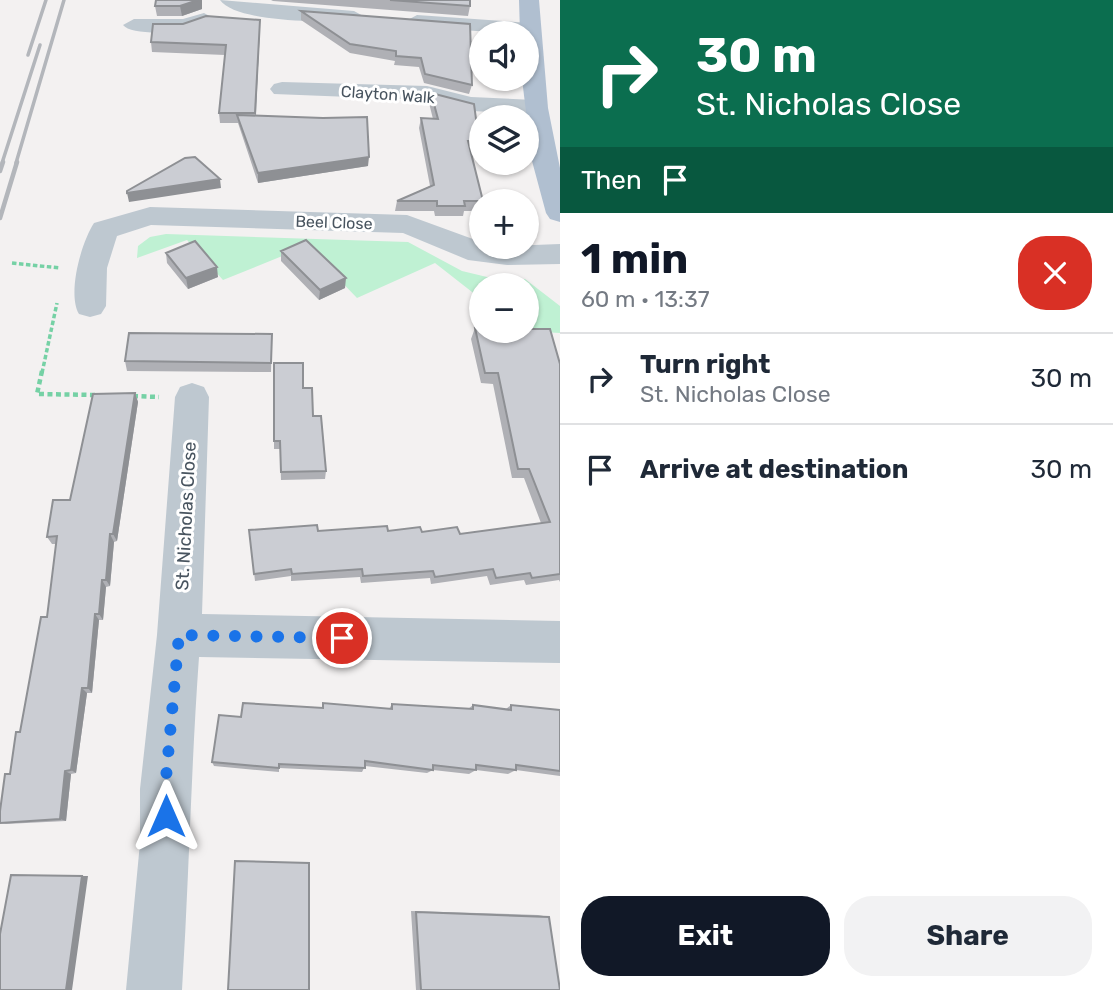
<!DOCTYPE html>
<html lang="en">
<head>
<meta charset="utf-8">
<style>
  :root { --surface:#fff; --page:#f2f2f3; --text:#1f2937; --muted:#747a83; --line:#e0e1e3; --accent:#111827 }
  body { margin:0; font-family:Rubik,sans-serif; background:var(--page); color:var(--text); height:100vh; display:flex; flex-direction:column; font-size:26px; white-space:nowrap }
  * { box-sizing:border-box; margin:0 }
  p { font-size:23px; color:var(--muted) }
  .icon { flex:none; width:38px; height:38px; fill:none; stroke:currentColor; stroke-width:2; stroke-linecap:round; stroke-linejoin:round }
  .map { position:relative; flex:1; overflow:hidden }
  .panel { display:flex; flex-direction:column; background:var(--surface); width:553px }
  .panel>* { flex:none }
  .banner { background:#0b6e4f; color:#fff; overflow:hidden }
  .buttons { position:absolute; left:469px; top:21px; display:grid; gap:14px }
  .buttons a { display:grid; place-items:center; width:70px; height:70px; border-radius:50%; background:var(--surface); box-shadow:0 2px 5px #0004; font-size:35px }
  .pin { position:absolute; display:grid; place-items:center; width:60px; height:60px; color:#fff; margin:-30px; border:4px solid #fff; border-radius:50%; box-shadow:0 2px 7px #0007 }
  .me { position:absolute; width:77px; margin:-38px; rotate:0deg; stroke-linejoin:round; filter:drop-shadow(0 0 5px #0008) }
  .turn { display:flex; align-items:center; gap:24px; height:147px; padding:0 21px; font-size:32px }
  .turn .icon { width:91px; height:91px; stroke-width:2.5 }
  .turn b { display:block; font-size:49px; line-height:60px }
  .then { display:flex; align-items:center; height:66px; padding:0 21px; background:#0003; gap:14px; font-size:26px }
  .round { display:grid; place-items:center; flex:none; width:74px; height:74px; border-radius:28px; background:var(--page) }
  .overview { display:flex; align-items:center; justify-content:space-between; height:119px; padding:0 21px }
  h1 { font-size:42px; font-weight:700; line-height:52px; color:var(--accent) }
  .button { display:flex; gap:14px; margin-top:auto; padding:14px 21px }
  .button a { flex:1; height:80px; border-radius:28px; background:var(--accent); color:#fff; font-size:28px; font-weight:700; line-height:80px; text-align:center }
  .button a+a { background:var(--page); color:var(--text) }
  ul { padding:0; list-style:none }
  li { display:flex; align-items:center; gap:21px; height:91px; padding:0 21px; border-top:2px solid var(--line) }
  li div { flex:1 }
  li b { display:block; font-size:26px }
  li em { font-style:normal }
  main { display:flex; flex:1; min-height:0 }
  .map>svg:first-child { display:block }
</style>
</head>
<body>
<main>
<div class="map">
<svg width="560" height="990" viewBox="0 0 560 990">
  <rect width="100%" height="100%" fill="#f3f1f1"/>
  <path fill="#bff1d3" d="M166,234L408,242L462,271L487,277L525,279L560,306V333L524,331L527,285H481V299L435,263L357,298L307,246L223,280L187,240L137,258L138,246L150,237Z"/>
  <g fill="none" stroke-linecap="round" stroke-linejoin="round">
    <path stroke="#75d1a5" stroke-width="3.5" stroke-dasharray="4.5 2.5" stroke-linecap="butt" d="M12,263L60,268
      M42,373L57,303"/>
    <path stroke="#75d1a5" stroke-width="4.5" stroke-dasharray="5 3.5" stroke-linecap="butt" d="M42,371L37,394L96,395
      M133,396L159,397"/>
    <path fill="#bec8d0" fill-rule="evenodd" d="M220,0L354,11L365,17L354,23C324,21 236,23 220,0Z
      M204,13L215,19C204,33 133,38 123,25L134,19H183Z
      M417,15L530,23L541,29L530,35L409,26L406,21Z
      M282,82L427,86L471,97L534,100L543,102L546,107L543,112L534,114L471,111L427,100L274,94L270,89L274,84Z
      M150,207L407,215L481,242V247L560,244V264L507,265L468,260L403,233L151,225L117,236L107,268L106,306L101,314L90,317L79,314C67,294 81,243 94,223Z
      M192,383L204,387L209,397L202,614L560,621V663L199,657C191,768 189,879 182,990H126L140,843V789L157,635L175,397L180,387Z"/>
    <path fill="#b0bfd0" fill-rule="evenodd" d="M519,0H539L548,108L560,168V222L550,219L546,213L532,161L522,79H527V33H520Z"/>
    <path stroke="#b3b6bb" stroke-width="3.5" d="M28,55L46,0
      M2,163L40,45
      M16,163L64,0"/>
    <path stroke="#b3b6bb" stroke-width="4.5" d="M0,171L3,162
      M0,218L17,162"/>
  </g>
  <path fill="#afb0b5" d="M156,0L202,9L182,16H157L155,6Z
    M271,0H470V6L468,16L273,1Z
    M301,11L470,24L472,85L469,94L424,83L419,67L394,65L395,61L350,53L301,20Z
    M260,20L256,116L368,166L258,183L238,123H220L219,113L225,55L152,52L151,42L183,24Z
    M431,93L479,141L476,151H471L481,201L480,211H464L463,216H435L434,211H395L397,201L430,186L419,128L421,118L433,119L429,103Z
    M281,251L345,288L319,300L281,261Z
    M166,253L218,277L188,289L167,263Z
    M475,328L560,364V582L559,580L526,585L524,580L490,585L487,576L431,584L430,578L361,583L360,577L291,581V576L255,581L249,530L422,532L460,534L541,523L524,478H512L493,384L481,383L471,339Z
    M272,334L271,372L127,371L125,361Z
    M274,363L303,388L313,416L326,471L325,479L281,480L280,449H274Z
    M135,393L138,402L117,541L114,542L110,586L106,587L103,620H99L92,693H87L76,773L71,774L66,821L6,824L0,823L10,774L47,617L56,544H52L47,537Z
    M323,703L389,709L392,704L468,709L473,705L506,709L511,705L560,710V776L516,770L508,774L476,770L469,774L433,770L427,773L365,766L362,772L279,768V772L214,766L212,762L241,717L322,708Z
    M411,911L538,915L549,917L560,990H416Z"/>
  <path fill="#8e9094" d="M198,0H202V9L182,16L180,6Z
    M260,20V30L255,123V113Z
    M369,157L368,166L258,183V173Z
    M220,179L221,188L129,202L127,193Z
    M217,267L218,277L188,289L186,278Z
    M346,278L345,288L319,300L320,290Z
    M135,393L138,402L117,541L113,534Z
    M110,534L114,542L110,586L106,580Z
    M102,580L106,587L103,620L99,614Z
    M95,614L99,620L92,693L88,688Z
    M82,688L87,693L76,773L71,770Z
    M65,771L71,774L66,821L60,819Z
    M82,876H88L72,990H66Z"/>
  <path fill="#cbcdd3" stroke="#8e9094" stroke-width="2" d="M156,0H198L180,6H155Z
    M390,0H470V6Z
    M301,11L470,24L472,85L425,74L421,58L396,56V51L350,44Z
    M206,16L260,20L255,113H219L226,45L151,42L153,24H183Z
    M431,93L474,104L479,141H468L483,201H464L465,206H437V201H397L434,185L421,118L438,119Z
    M237,115L323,118L367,117L369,157L258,173Z
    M195,157L220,179L127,193V191L185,158Z
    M306,240L346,278L320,290L281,251Z
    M195,241L217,267L186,278L166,253Z
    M475,328L481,329V331H527V329H550L560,364V574L532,578L530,573L496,578L493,569L435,577L433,571L363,576L362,569L292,574L291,569L254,574L249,530L317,525L318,531L387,526L388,531L420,527L422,532L457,527L460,534L550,522L529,469H518L498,373H485Z
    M129,333L272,334L271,363L125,361Z
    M274,363H303V388H312L313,416H321L326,471L281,472L280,441H274Z
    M135,393L113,534H110L106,580H102L99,614H95L88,688H82L71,770L65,771L60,819L0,823V811L5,774H10L16,732H20L41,617H47L57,536L47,537L53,500H70L93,394Z
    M243,703L323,708V703L392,709V704L473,709V705L511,710V705L560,710V771L516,765V770L476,765V770L433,765V770L365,761V768L279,764V768L212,762L219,715L241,717Z
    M235,861L309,863V990H228Z
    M11,875L82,876L66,990H0V934Z
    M416,912L549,917L560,990H421Z"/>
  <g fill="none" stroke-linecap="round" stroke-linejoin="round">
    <path stroke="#1a73e8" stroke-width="12" stroke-dasharray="0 21.6" d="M166,816L165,789L179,635L342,638"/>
  </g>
  <g text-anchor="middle" stroke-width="6" stroke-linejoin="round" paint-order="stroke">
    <g font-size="16" fill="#48545f" stroke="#fff">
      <text transform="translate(388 94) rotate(4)" y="6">Clayton Walk</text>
      <text transform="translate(334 222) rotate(2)" y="6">Beel Close</text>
    </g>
    <g font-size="18" fill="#48545f" stroke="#fff">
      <text transform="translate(186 516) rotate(-87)" y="6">St. Nicholas Close</text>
    </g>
  </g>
</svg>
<div class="buttons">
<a><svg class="icon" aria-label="sound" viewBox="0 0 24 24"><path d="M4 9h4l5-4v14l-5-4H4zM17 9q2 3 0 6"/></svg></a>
<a><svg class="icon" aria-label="layers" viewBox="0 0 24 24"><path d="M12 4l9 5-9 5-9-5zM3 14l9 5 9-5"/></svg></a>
<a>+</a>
<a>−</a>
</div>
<div class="pin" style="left:342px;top:638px;background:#d93025"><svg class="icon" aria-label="arrive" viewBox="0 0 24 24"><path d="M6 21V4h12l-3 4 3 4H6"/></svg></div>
<svg class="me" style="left:166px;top:816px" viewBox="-20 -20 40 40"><path d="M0-17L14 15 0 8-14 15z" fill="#1a73e8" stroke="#fff" stroke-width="4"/></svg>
</div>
<section class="panel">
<div class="banner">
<div class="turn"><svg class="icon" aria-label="right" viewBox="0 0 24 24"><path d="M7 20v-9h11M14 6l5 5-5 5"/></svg><div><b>30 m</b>St. Nicholas Close</div></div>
<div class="then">Then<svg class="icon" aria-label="arrive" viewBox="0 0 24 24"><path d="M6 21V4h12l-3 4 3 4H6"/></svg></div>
</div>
<div class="overview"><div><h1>1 min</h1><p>60 m · 13:37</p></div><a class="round" style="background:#d93025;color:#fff"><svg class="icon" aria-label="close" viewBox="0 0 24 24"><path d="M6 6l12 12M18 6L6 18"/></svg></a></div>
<ul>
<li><svg class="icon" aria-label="right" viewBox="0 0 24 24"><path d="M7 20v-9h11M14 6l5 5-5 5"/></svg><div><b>Turn right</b><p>St. Nicholas Close</p></div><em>30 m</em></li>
<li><svg class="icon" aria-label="arrive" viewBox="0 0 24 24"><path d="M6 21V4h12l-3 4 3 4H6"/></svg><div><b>Arrive at destination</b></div><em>30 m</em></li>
</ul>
<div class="button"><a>Exit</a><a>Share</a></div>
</section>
</main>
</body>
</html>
